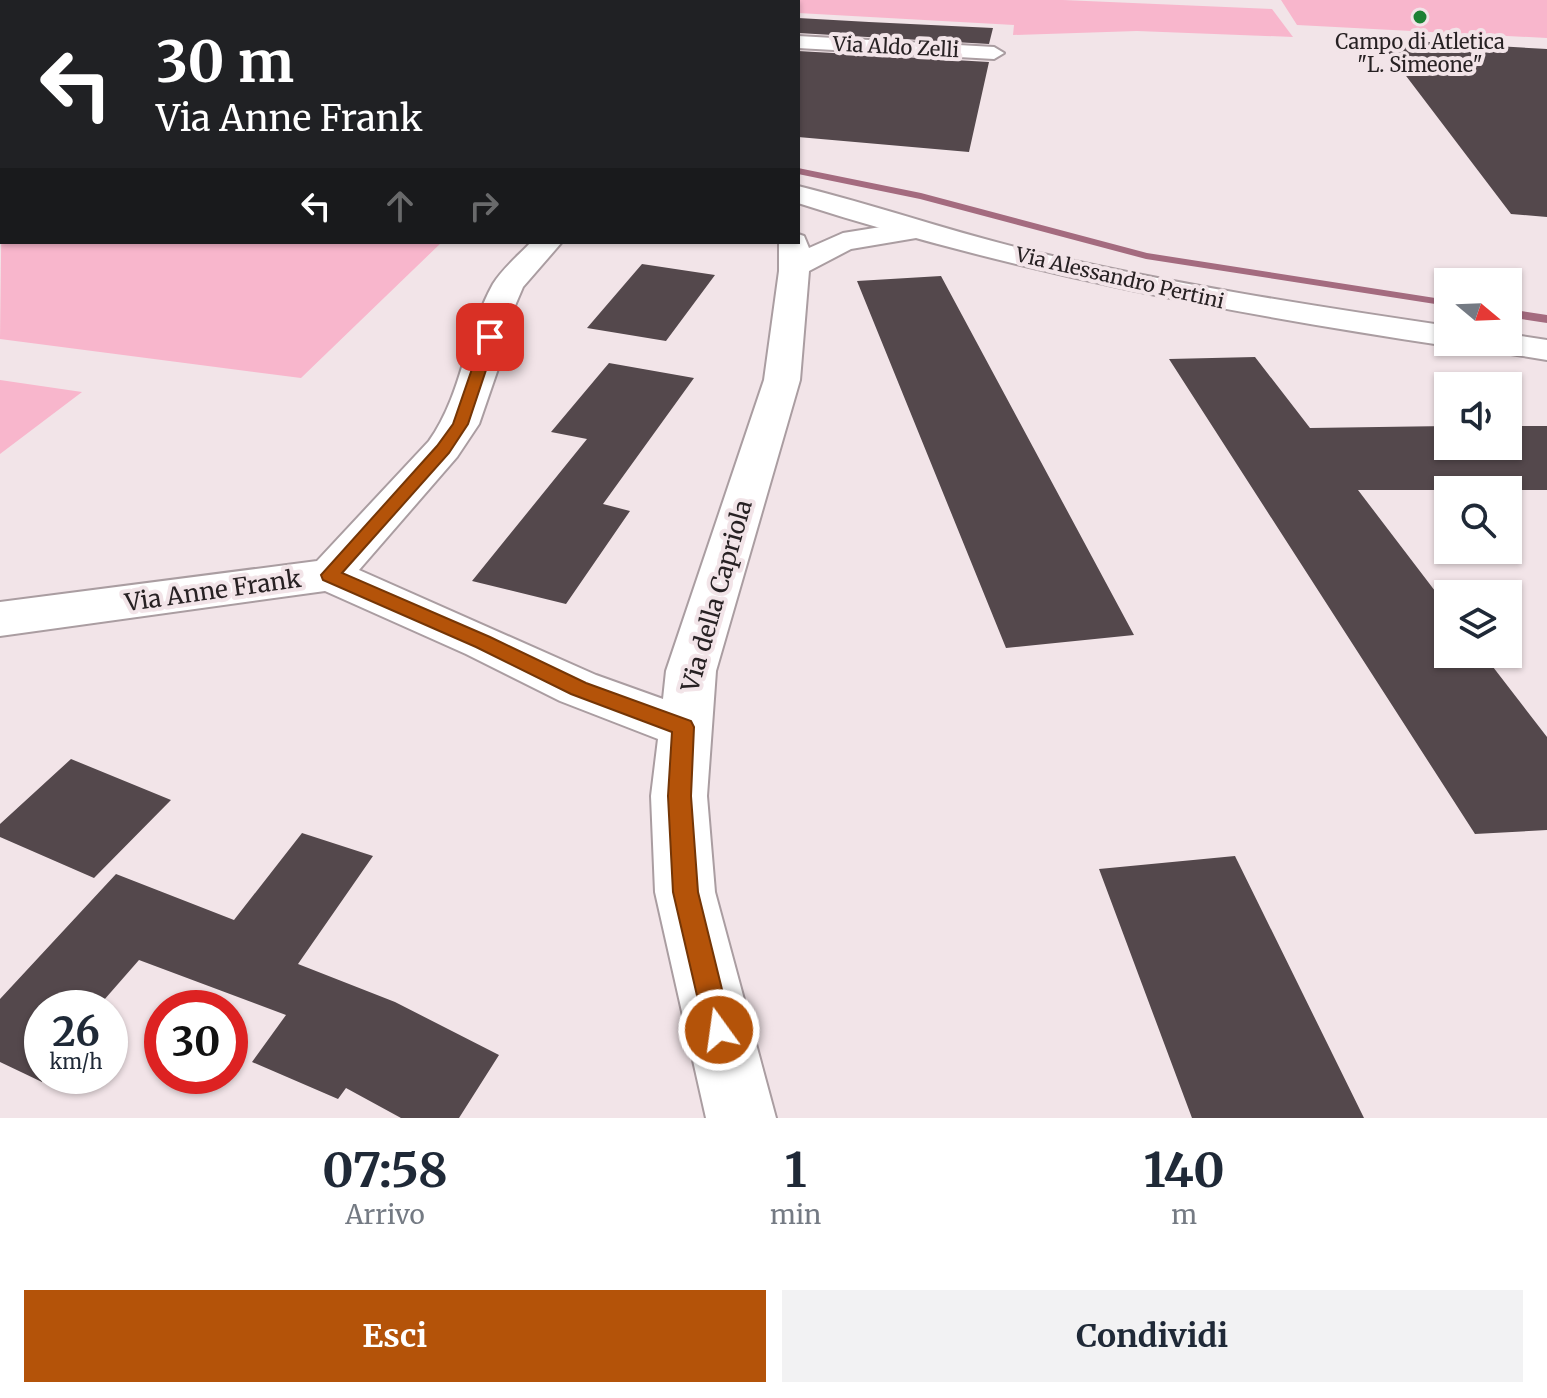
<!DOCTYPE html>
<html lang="it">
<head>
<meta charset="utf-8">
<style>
  :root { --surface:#fff; --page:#f2f2f3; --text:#1f2937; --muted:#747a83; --accent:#b45309 }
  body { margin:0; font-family:Merriweather,serif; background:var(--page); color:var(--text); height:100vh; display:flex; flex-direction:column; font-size:30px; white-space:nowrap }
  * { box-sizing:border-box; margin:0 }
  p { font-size:26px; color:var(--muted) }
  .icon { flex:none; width:44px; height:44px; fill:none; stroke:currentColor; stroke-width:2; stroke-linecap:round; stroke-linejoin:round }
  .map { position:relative; height:1118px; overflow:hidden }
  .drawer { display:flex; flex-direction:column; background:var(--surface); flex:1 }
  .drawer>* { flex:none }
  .banner { position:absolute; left:0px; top:0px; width:800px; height:244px; box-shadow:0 2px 6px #0004; background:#202124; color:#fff; overflow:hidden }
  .needle { width:52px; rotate:109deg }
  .controls { position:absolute; left:1434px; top:268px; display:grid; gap:16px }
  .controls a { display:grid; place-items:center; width:88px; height:88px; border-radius:0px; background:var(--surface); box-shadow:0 2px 6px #0004; font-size:40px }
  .speed { position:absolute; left:24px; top:990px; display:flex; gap:16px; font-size:40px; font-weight:700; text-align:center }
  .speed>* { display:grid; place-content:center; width:104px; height:104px; border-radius:50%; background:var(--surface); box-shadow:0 2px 6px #0004; line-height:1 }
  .speed small { font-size:20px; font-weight:400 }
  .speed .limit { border:12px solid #d22; background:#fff; color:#111 }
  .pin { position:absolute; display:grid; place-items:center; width:68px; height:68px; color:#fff; margin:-34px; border-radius:16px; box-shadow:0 4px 12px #0006 }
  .me { position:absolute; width:88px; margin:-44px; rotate:346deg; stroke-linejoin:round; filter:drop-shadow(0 0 6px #0008) }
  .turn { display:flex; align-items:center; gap:28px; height:168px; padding:0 24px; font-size:36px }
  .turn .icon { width:104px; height:104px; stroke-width:2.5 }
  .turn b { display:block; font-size:56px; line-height:68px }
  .lanes { display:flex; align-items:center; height:76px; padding:0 24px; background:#0003; justify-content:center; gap:40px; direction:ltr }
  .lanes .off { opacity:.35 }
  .eta { display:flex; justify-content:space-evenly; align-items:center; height:136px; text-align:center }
  .eta b { font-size:48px; font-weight:700; line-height:56px }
  .primary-button { display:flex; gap:16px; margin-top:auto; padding:16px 24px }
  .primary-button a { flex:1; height:92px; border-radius:0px; background:var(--accent); color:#fff; font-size:32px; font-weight:700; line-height:92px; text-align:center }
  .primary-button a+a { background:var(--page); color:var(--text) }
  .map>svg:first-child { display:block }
</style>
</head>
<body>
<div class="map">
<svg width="1547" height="1118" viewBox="0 0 1547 1118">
  <rect width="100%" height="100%" fill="#f2e4e8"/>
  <path fill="#f8b6cc" d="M37,0H437L30,2Z
    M720,0H1063L1272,9L1293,37L1137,31L1013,35L1014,25L798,13V2H717Z
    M1281,0H1547V38L1297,25Z
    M2,176V242H442L301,378L0,339Z
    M0,380L82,392L0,454Z"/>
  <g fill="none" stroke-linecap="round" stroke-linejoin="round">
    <path fill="#a46b7f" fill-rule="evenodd" d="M460,0L458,2H451L453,0Z
      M798,168L921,193L1147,253L1448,300V306L1146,259L920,199L798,174Z
      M1508,309L1547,315V323L1508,317Z"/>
  </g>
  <path fill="#54484c" d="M798,18L869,22L993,28L989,44L798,33Z
    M1378,39L1547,49V217L1511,214Z
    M798,51L989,62L969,152L798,137Z
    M642,264L715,275L666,341L587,328Z
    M941,276L1134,635L1006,648L857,281Z
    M1255,357L1310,428L1448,426V446H1508V426H1547V490H1358L1448,608V654H1483L1547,737V830L1475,834L1169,359Z
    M609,363L694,378L603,504L630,511L566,604L472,581L587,439L551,432Z
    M71,759L171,800L94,878L0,837V824Z
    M302,833L373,856L298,964L395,1002L499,1055L459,1118H401L346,1088L338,1099L252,1062L286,1015L139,960L97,1008H42V1082L0,1062V999L116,874L234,920Z
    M1235,856L1364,1118H1192L1099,869Z"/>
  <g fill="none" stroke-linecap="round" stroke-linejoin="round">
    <g stroke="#aa9da1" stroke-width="4">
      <path id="minor" d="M10,0H31L32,1L12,2Z
        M798,36L994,47L1004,53L994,59L798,48Z
        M2,156V172L0,173V157Z
        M912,222L922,225L926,231L922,237L851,249L809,271L800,380L716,671L707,796L715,892L776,1118H706L655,892L651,796L658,739L560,701L466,654L325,591L0,636V602L317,561L429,441C463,393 465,334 493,284C502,269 519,255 531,242H562L523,287L511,315L501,360L479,424L457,457L359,570L596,675L663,699L666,671L764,380L779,271V242H798V234L804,236L809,248L843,233Z"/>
    </g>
    <g stroke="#aa9da1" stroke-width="4">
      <path id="tertiary" d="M0,118H2V133H0Z
        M798,186C879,206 958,234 1039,253C1174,284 1311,306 1448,326V342H1461L1448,346C1227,313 1010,271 798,203Z
        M1508,334L1547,340V360L1481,349L1476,342H1508Z"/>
    </g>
    <use href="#minor" fill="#fff" fill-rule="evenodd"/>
    <use href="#tertiary" fill="#fff" fill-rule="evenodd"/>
  </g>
  <path fill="#b45309" stroke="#753606" stroke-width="2" d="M490,333L497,337L468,424L449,453L342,573L490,637L586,683L691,721L694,727L691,796L698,892L732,1030L728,1039L719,1043L709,1039L705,1030L673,892L668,796L672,732L571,694L476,647L323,580L321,575L437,446L453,424L483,337Z"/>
  <circle fill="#1c8135" stroke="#f2e4e8" stroke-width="3" cx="1420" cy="17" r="8"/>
  <g text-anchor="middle" stroke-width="8" stroke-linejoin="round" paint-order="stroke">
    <g font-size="20" fill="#272123" stroke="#f2e4e8">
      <text x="1420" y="49">Campo di Atletica<tspan x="1420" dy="23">"L. Simeone"</tspan></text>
    </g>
    <g font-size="20" fill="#272123" stroke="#f2e4e8">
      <text transform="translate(896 47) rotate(3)" y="7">Via Aldo Zelli</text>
      <text transform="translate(1120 278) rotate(13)" y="7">Via Alessandro Pertini</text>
    </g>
    <g font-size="24" fill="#272123" stroke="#f2e4e8">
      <text transform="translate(213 591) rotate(-8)" y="8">Via Anne Frank</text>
      <text transform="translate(717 596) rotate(-74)" y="8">Via della Capriola</text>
    </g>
  </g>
</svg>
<div class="controls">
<a><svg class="needle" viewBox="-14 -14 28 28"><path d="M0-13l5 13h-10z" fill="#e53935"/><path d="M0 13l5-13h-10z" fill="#747a83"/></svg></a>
<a><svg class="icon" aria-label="sound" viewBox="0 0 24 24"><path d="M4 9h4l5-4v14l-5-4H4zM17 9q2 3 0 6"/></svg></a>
<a><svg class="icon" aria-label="search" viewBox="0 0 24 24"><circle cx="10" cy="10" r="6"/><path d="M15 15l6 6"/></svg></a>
<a><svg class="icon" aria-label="layers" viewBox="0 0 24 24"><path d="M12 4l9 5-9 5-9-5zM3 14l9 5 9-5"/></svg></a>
</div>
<div class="speed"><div>26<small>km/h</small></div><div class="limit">30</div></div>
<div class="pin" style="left:490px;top:337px;background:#d93025"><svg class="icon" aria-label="arrive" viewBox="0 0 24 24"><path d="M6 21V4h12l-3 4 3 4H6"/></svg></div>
<svg class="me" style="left:719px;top:1030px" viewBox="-20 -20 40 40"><circle r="17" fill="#b45309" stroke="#fff" stroke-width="3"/><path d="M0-11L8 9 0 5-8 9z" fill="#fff"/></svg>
<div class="banner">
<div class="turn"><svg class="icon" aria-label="left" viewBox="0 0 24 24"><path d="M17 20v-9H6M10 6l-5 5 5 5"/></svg><div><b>30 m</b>Via Anne Frank</div></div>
<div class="lanes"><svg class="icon" aria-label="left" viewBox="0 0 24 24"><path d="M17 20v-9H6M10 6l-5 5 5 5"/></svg><svg class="icon off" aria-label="ahead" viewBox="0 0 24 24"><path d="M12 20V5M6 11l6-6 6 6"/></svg><svg class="icon off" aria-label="right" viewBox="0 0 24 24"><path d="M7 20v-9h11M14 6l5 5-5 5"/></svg></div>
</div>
</div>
<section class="drawer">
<div class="eta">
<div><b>07:58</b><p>Arrivo</p></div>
<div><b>1</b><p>min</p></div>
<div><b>140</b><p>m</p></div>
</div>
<div class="primary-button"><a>Esci</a><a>Condividi</a></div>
</section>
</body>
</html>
